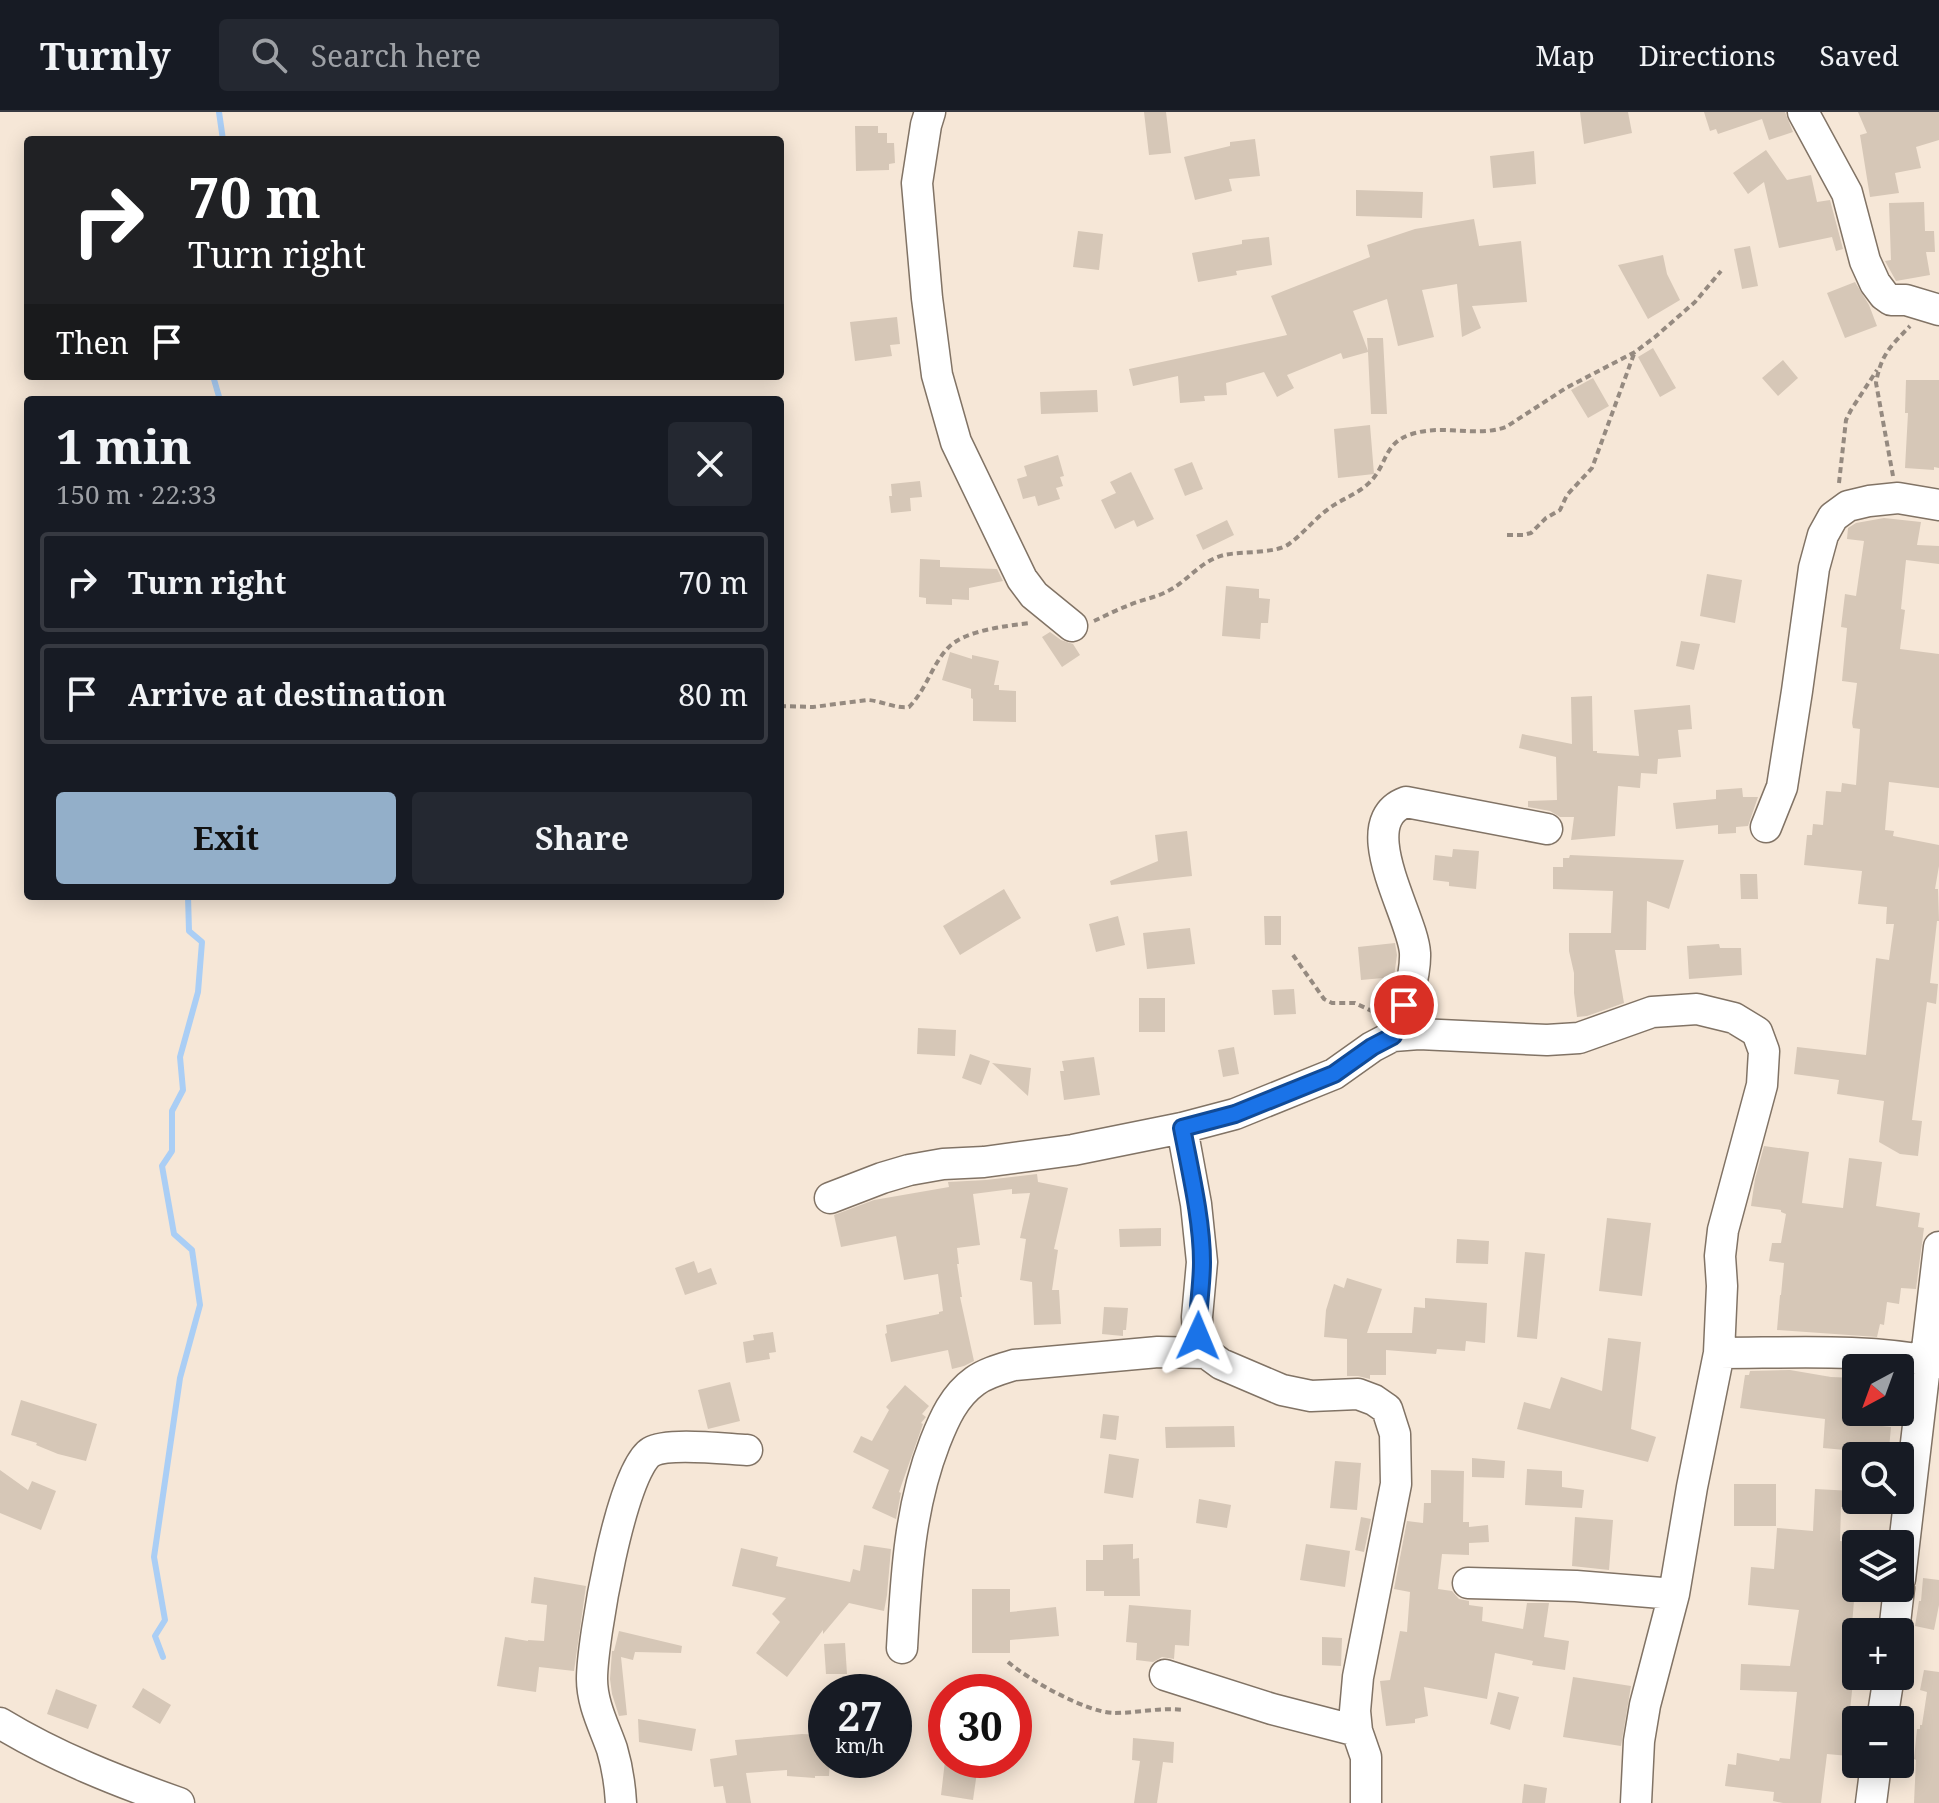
<!DOCTYPE html>
<html lang="en">
<head>
<meta charset="utf-8">
<style>
  :root { --surface:#171b24; --page:#242831; --text:#f1f3f6; --muted:#9ea1a6; --line:#363941; --accent:#93afc9 }
  body { margin:0; font-family:"Noto Serif",serif; background:var(--page); color:var(--text); height:100vh; display:flex; flex-direction:column; font-size:30px; white-space:nowrap }
  * { box-sizing:border-box; margin:0 }
  p { font-size:26px; color:var(--muted) }
  .icon { flex:none; width:44px; height:44px; fill:none; stroke:currentColor; stroke-width:2; stroke-linecap:round; stroke-linejoin:round }
  .map { position:relative; flex:1; overflow:hidden }
  .drawer { position:absolute; left:24px; top:284px; width:760px; height:504px; display:flex; flex-direction:column; background:var(--surface); border-radius:8px; box-shadow:0 4px 20px #0003 }
  .drawer>* { flex:none }
  .hud { position:absolute; left:24px; top:24px; width:760px; height:244px; border-radius:8px; box-shadow:0 4px 20px #0003; background:#202124; color:#fff; overflow:hidden }
  .needle { width:52px; rotate:221deg }
  .buttons { position:absolute; left:1842px; top:1242px; display:grid; gap:16px }
  .buttons a { display:grid; place-items:center; width:72px; height:72px; border-radius:8px; background:var(--surface); box-shadow:0 4px 20px #0003; font-size:40px }
  .speed { position:absolute; left:808px; top:1562px; display:flex; gap:16px; font-size:40px; font-weight:700; text-align:center }
  .speed>* { display:grid; place-content:center; width:104px; height:104px; border-radius:50%; background:var(--surface); box-shadow:0 4px 20px #0003; line-height:1 }
  .speed small { font-size:20px; font-weight:400 }
  .speed .limit { border:12px solid #d22; background:#fff; color:#111 }
  .pin { position:absolute; display:grid; place-items:center; width:68px; height:68px; color:#fff; margin:-34px; border:4px solid #fff; border-radius:50%; box-shadow:0 2px 8px #0007 }
  .me { position:absolute; width:88px; margin:-44px; rotate:1deg; stroke-linejoin:round; filter:drop-shadow(0 0 6px #0008) }
  .turn { display:flex; align-items:center; gap:28px; height:168px; padding:0 32px; font-size:36px }
  .turn .icon { width:104px; height:104px; stroke-width:2.5 }
  .turn b { display:block; font-size:56px; line-height:68px }
  .then { display:flex; align-items:center; height:76px; padding:0 32px; background:#0003; gap:16px; font-size:30px }
  .round { display:grid; place-items:center; flex:none; width:84px; height:84px; border-radius:8px; background:var(--page) }
  .headline { display:flex; align-items:center; justify-content:space-between; height:136px; padding:0 32px }
  h1 { font-size:48px; font-weight:700; line-height:60px }
  .primary-button { display:flex; gap:16px; margin-top:auto; padding:16px 32px }
  .primary-button a { flex:1; height:92px; border-radius:8px; background:var(--accent); color:#111; font-size:32px; font-weight:700; line-height:92px; text-align:center }
  .primary-button a+a { background:var(--page); color:var(--text) }
  ul { padding:0; list-style:none }
  li { display:flex; align-items:center; gap:24px; height:100px; margin:0 16px 12px; padding:0 16px; border:4px solid var(--line); border-radius:8px }
  li div { flex:1 }
  li b { display:block; font-size:30px }
  li em { font-style:normal }
  header { display:flex; align-items:center; gap:48px; box-sizing:border-box; height:112px; padding:0 40px; background:var(--surface); border-bottom:2px solid var(--line) }
  header strong { font-size:38px }
  nav { display:flex; gap:44px; margin-inline-start:auto; font-size:28px }
  .search { width:560px; height:72px; background:var(--page); display:flex; align-items:center; gap:20px; box-sizing:border-box; padding:0 28px; border-radius:8px; color:var(--muted); font-size:30px }
  .map>svg:first-child { display:block }
</style>
</head>
<body>
<header>
<strong>Turnly</strong>
<div class="search"><svg class="icon" aria-label="search" viewBox="0 0 24 24"><circle cx="10" cy="10" r="6"/><path d="M15 15l6 6"/></svg>Search here</div>
<nav><a>Map</a><a>Directions</a><a>Saved</a></nav>
</header>
<div class="map">
<svg width="1939" height="1691" viewBox="0 0 1939 1691">
  <rect width="100%" height="100%" fill="#f6e7d7"/>
  <g fill="none" stroke-linecap="round" stroke-linejoin="round">
    <path stroke="#aacef5" stroke-width="6" d="M219,0L223,28
      M213,264L220,288
      M163,1545L155,1524L165,1508L154,1445L180,1266L200,1193L192,1138L174,1122L162,1054L172,1039V999L183,978L180,945L198,880L202,830L189,819L188,784"/>
  </g>
  <path fill="#d6c7b7" d="M1144,0H1166L1171,41L1149,43Z
    M1580,0H1628L1632,21L1584,32Z
    M1704,0H1785L1793,20L1769,28L1762,7L1718,22L1716,17L1710,19Z
    M1858,0H1939V28L1916,35L1921,56L1895,61L1899,81L1870,85L1860,23L1867,21Z
    M855,14H878V21H887V31H894L895,51L889,52V58L856,59Z
    M1255,27L1260,64L1229,67L1232,79L1195,88L1184,45L1230,34V30Z
    M1766,38L1787,68L1811,63L1817,90L1830,88L1843,137L1836,139L1832,125L1779,136L1764,70L1748,82L1733,61Z
    M1534,39L1536,72L1493,76L1490,44Z
    M1356,78L1423,80L1422,106L1356,104Z
    M1924,90L1925,119H1934L1935,140H1926L1930,163L1896,169L1885,149L1891,148L1889,91Z
    M1474,107L1479,134L1521,129L1527,190L1472,194L1481,216L1462,225L1457,172L1422,178L1434,225L1398,234L1387,187L1353,199L1368,239L1367,226H1383L1387,302H1371L1368,240L1343,247L1341,241L1287,263L1294,276L1277,285L1264,260L1226,271L1227,283L1204,284L1205,289L1180,291L1178,264L1133,274L1129,257L1287,223L1271,184L1370,145L1367,133L1415,117Z
    M1078,119L1103,122L1099,158L1073,155Z
    M1269,125L1272,153L1236,159L1237,163L1198,170L1192,141L1242,132V128Z
    M1750,134L1758,174L1742,177L1734,137Z
    M1663,143L1667,162L1680,188L1648,207L1618,153Z
    M1855,170L1869,193L1877,214L1845,226L1827,181Z
    M897,205L900,232L890,233L892,244L855,249L850,210Z
    M1653,236L1676,276L1660,285L1638,245Z
    M1783,248L1798,266L1778,284L1762,266Z
    M1593,266L1609,294L1588,306L1571,278Z
    M1906,268H1939V356L1934,355V358L1905,356L1908,301H1905Z
    M1097,278L1098,300L1041,302L1040,280Z
    M1370,313L1374,362L1338,366L1334,317Z
    M1058,343L1064,364L1060,365L1063,374L1056,376L1060,387L1038,394L1035,384L1023,387L1017,367L1027,364L1024,354Z
    M1192,350L1203,377L1185,384L1174,357Z
    M1131,360L1154,407L1137,415L1134,408L1115,417L1101,388L1116,381L1110,370Z
    M920,369L922,385L910,386L911,399L891,401L889,384H892L891,372Z
    M1884,406L1921,410L1917,433L1939,434V452L1906,448L1901,497L1905,498L1900,537L1939,542V676L1889,670L1885,718L1894,719L1893,724L1939,733V754L1935,777H1938L1939,809H1937L1930,871L1938,872L1936,892L1927,890L1912,1008L1922,1009L1918,1044L1900,1042L1879,1030L1884,989L1837,982L1839,968L1794,962L1797,935L1866,943L1876,846L1889,848L1894,812H1886L1887,795L1858,792L1862,759L1804,753L1807,723H1812L1813,712L1823,713L1826,679L1841,680L1842,671L1856,673L1860,617L1853,616L1852,611L1857,571L1842,569L1847,516L1841,515L1845,482L1856,484L1864,429L1847,427L1848,416L1856,411Z
    M1227,408L1234,423L1203,438L1196,423Z
    M920,447L940,448V455L997,457L1003,469L969,476V488L952,487V493L926,492V486L919,485Z
    M1707,462L1742,468L1735,511L1700,504Z
    M1226,474L1259,477V486L1270,487L1268,511H1261L1260,527L1222,524Z
    M1050,520L1061,528L1073,532L1080,543L1062,555L1042,525Z
    M1681,529L1700,532L1694,558L1676,554Z
    M950,540L972,547V543L999,549L994,573H999V578L1016,579V610L973,609V587L971,586V577L942,568Z
    M1592,584L1593,639H1597V641L1639,644L1634,598L1690,593L1692,617L1678,618L1681,645L1658,647L1657,662L1641,661L1640,676L1618,674L1615,724L1571,728L1574,705H1560L1550,699L1528,695V689L1557,688L1556,645L1519,636L1522,622L1572,632L1571,585Z
    M1742,676L1743,685H1758L1748,714L1736,715V721L1718,722V713L1676,717L1673,691L1716,687V678Z
    M1187,719L1192,764L1111,773L1110,769L1158,749L1155,723Z
    M1453,737L1479,739L1476,777L1449,774V770L1433,768L1435,743L1452,745Z
    M1570,743L1684,748L1669,797L1647,789L1646,838H1615L1624,891L1587,904L1577,905L1574,881V861L1569,839V821H1611L1613,779L1553,777V755H1563V746H1569Z
    M1740,762H1757L1758,787H1741Z
    M1004,777L1021,806L960,843L943,814Z
    M1118,804L1125,833L1096,840L1089,812Z
    M1264,804H1281V833H1265Z
    M1190,816L1195,852L1147,857L1143,821Z
    M1395,831L1397,843L1394,865L1361,868L1358,835Z
    M1719,832L1720,836H1741L1742,863L1689,867L1687,834Z
    M1294,877L1296,902L1274,903L1272,878Z
    M1139,886H1165V920H1139Z
    M918,916L956,918L955,944L917,942Z
    M1234,935L1239,962L1223,965L1218,938Z
    M970,942L990,949L981,973L962,966Z
    M1094,945L1100,983L1064,988L1060,959H1064L1062,949Z
    M992,951L1031,956L1028,984Z
    M1764,1034L1809,1040L1802,1091L1843,1096L1849,1046L1882,1050L1876,1094L1920,1101L1918,1115L1924,1116L1916,1177L1901,1176L1899,1192L1887,1190L1884,1213L1880,1212L1877,1225L1777,1218L1780,1183H1781L1784,1151L1769,1149L1772,1131H1781L1786,1102L1781,1100V1098L1751,1094L1755,1067Z
    M1037,1062L1038,1070L1068,1076L1054,1137L1058,1138L1052,1178H1059L1061,1212L1034,1213L1032,1170L1020,1168L1026,1127L1020,1126L1030,1081L1012,1082V1077L973,1082L980,1133L957,1136L959,1152H957L962,1185H960L974,1249L964,1254L952,1257L948,1238L891,1250L885,1222L887,1221L886,1213L939,1202V1200L943,1199L938,1162L904,1168L896,1124L841,1135L834,1103L874,1088L949,1075L948,1070L986,1068Z
    M1607,1106L1651,1111L1642,1184L1599,1179Z
    M1161,1116V1134L1120,1135L1119,1117Z
    M1457,1127L1489,1129L1488,1152L1456,1151Z
    M1525,1140L1545,1142L1537,1227L1517,1225Z
    M694,1149L698,1161L711,1156L717,1172L685,1183L675,1156Z
    M1347,1166L1382,1177L1367,1221H1412L1414,1195L1425,1196V1186L1487,1191L1485,1231L1466,1229L1465,1239L1437,1237L1436,1242L1386,1238V1263H1370V1267L1358,1264H1347V1227L1324,1225L1326,1198L1334,1172L1344,1176Z
    M1104,1195L1128,1196L1126,1218H1123V1224L1102,1222Z
    M773,1220L776,1240L769,1241L770,1247L746,1251L743,1230L754,1228L753,1223Z
    M1608,1226L1641,1230L1631,1317L1656,1325L1648,1350L1517,1317L1524,1290L1550,1297L1561,1265L1602,1279Z
    M1790,1258L1831,1265L1856,1266V1300H1874L1873,1313L1891,1315L1889,1337L1878,1336V1341L1823,1336L1825,1307L1740,1296L1745,1263H1749L1750,1259Z
    M730,1270L740,1309L708,1317L698,1278Z
    M905,1273L929,1294L922,1302L926,1305L921,1311L923,1312L899,1380L901,1381L896,1407L872,1396L889,1358L853,1340L861,1324L872,1329L889,1298L886,1295Z
    M21,1288L97,1312L86,1349L58,1342L36,1333L37,1331L11,1323Z
    M1103,1302L1119,1304L1116,1328L1100,1326Z
    M1234,1314L1235,1335L1166,1336L1165,1315Z
    M1109,1342L1139,1347L1133,1386L1104,1381Z
    M1472,1346L1505,1349L1504,1366L1472,1365Z
    M1335,1349L1361,1351L1357,1398L1330,1396Z
    M1527,1357L1562,1359V1375L1584,1378L1582,1396L1525,1393Z
    M0,1358L28,1378L32,1369L56,1379L41,1418L0,1401Z
    M1431,1358L1464,1359L1463,1410H1469V1415L1488,1413L1489,1430L1469,1431V1443L1442,1442L1438,1477L1452,1479L1459,1487L1469,1489V1493L1483,1495L1482,1509L1523,1517L1527,1491H1549L1544,1525L1569,1529L1565,1558L1532,1553L1533,1549L1495,1541L1487,1587L1424,1575L1428,1604L1415,1607V1611L1386,1614L1380,1569L1390,1568L1400,1519L1407,1520L1410,1480L1394,1477L1407,1409L1423,1411L1424,1391H1431Z
    M1734,1372H1776V1414H1734Z
    M1815,1377L1853,1379L1852,1396L1841,1395L1840,1429L1848,1430L1846,1463L1856,1464L1852,1513L1857,1514L1849,1559H1854L1849,1609H1852L1849,1644L1827,1642L1821,1691H1783L1773,1689L1774,1680L1725,1674L1728,1652L1736,1653L1737,1641L1779,1649L1780,1646L1790,1647L1797,1580L1740,1578L1741,1552L1790,1554L1799,1498L1748,1493L1751,1455L1774,1457L1777,1416L1813,1419Z
    M1199,1387L1231,1393L1227,1416L1196,1411Z
    M1361,1405L1371,1407L1364,1440L1355,1438Z
    M1575,1405L1613,1408L1609,1458L1572,1454Z
    M1133,1432V1447L1139,1446L1140,1484H1104V1479H1086V1448H1103V1433Z
    M1306,1432L1350,1439L1345,1475L1300,1468Z
    M864,1433L891,1437L887,1483L884,1499L849,1491L823,1522V1518L787,1565L756,1541L780,1510L772,1502L786,1486L732,1474L741,1436L778,1445L776,1454L850,1470L853,1457L860,1459Z
    M534,1465L586,1474L574,1559L539,1555L536,1580L497,1574L505,1525L528,1529V1528L544,1529L547,1493L531,1491Z
    M1923,1466L1939,1468V1493L1934,1518L1915,1514L1919,1489H1921Z
    M972,1477H1010V1500L1056,1495L1059,1524L1010,1528V1541H972Z
    M1129,1493L1191,1498L1189,1534L1175,1533L1174,1547L1162,1545L1153,1550L1136,1548L1137,1531L1126,1530Z
    M619,1519L682,1534L681,1541L635,1540L633,1548L621,1545L627,1603L619,1604L612,1582L610,1567L612,1539H614Z
    M1322,1525L1342,1526L1341,1554L1322,1553Z
    M845,1531L847,1562H826L824,1532Z
    M1924,1558L1939,1560V1691H1914L1916,1648L1914,1647L1917,1617H1920V1613H1922L1927,1580L1920,1578Z
    M1573,1565L1631,1574L1621,1634L1563,1625Z
    M143,1576L171,1593L160,1612L132,1595Z
    M56,1577L97,1593L88,1617L47,1602Z
    M1498,1580L1519,1585L1510,1618L1490,1612Z
    M638,1607L696,1617L692,1639L639,1630Z
    M802,1622L826,1623V1648H830L829,1664H815V1666L787,1664V1658L746,1661L751,1691H726L723,1674L714,1675L710,1647L737,1643L735,1628Z
    M1133,1626L1174,1630L1173,1651L1163,1650L1157,1691H1134L1140,1649L1132,1648Z
    M945,1649L978,1653L973,1688L941,1683Z
    M1524,1672L1547,1676L1545,1691H1522Z"/>
  <g fill="none" stroke-linecap="round" stroke-linejoin="round">
    <g stroke="#817365" stroke-width="33">
      <path id="minor" d="M930,0L926,13L917,71L927,186L937,263L956,330L1022,467L1034,483L1072,514
        M1803,0L1847,81L1865,149L1875,171L1884,183L1891,188H1906L1939,198
        M1766,715L1782,675L1797,579L1814,456L1823,423L1833,405L1848,394L1869,389L1898,386L1939,393
        M1393,924C1403,899 1416,868 1415,841C1413,804 1351,710 1406,690L1547,717
        M1182,1016L1196,1092L1202,1150L1197,1205L1198,1224L1206,1241L1221,1252L1282,1278L1311,1284L1358,1282L1374,1288L1387,1297L1395,1322L1396,1372L1358,1565L1355,1599L1357,1619L1366,1645V1691
        M830,1086L882,1066L909,1058L943,1052L984,1050L1073,1038L1182,1016L1235,1002L1334,962L1372,935L1393,924L1419,922L1547,928L1579,926L1652,900L1697,897L1734,906L1757,920L1764,939L1762,973L1723,1118L1720,1144L1722,1174L1719,1241L1692,1375L1674,1482L1645,1593L1639,1629L1636,1691
        M1719,1241C1791,1241 1868,1236 1939,1251
        M1900,1467L1939,1135
        M1468,1471L1576,1474L1674,1482
        M1894,1520L1899,1476
        M902,1536C906,1465 909,1397 935,1330C944,1307 954,1284 975,1269C986,1261 1001,1257 1014,1253L1158,1240L1206,1241
        M1165,1563L1272,1597L1357,1619
        M1882,1608L1889,1564
        M0,1611C56,1645 117,1669 179,1691
        M621,1691C620,1673 617,1654 612,1637C604,1614 592,1592 592,1567C592,1530 621,1357 651,1340C668,1330 725,1337 747,1338
        M1871,1691L1876,1652"/>
    </g>
    <path stroke="#958a80" stroke-width="4" stroke-dasharray="6 4" stroke-linecap="butt" d="M1893,364L1876,271C1881,242 1891,234 1910,214
      M1839,371L1846,308L1851,298L1877,258
      M1507,423H1523L1531,421L1546,406L1560,398L1567,383L1592,356L1634,242
      M1094,509C1105,504 1116,498 1127,494C1140,488 1155,486 1168,479C1188,469 1200,449 1224,443C1242,439 1275,442 1289,432C1304,421 1315,406 1331,395C1344,386 1360,381 1371,369C1387,352 1384,332 1409,323C1441,311 1475,326 1506,315L1566,276L1635,240L1655,225L1695,190L1721,159
      M780,594L813,595L868,588C882,589 896,597 909,595C926,578 932,553 947,537C963,518 1007,514 1030,511
      M1293,843L1324,887L1332,891H1355L1378,902
      M1008,1550C1029,1568 1087,1601 1115,1601C1138,1601 1161,1595 1184,1598"/>
    <use href="#minor" stroke="#fff" stroke-width="30"/>
  </g>
  <g fill="none" stroke-linecap="round" stroke-linejoin="round">
    <g stroke="#114b97" stroke-width="20">
      <path id="route" d="M1198,1224C1197,1199 1202,1175 1202,1150C1202,1108 1190,1058 1182,1016L1235,1002L1334,962L1372,935L1393,924L1404,893"/>
    </g>
    <use href="#route" stroke="#1a73e8" stroke-width="14"/>
  </g>
</svg>
<div class="buttons">
<a><svg class="needle" viewBox="-14 -14 28 28"><path d="M0-13l5 13h-10z" fill="#e53935"/><path d="M0 13l5-13h-10z" fill="#9ea1a6"/></svg></a>
<a><svg class="icon" aria-label="search" viewBox="0 0 24 24"><circle cx="10" cy="10" r="6"/><path d="M15 15l6 6"/></svg></a>
<a><svg class="icon" aria-label="layers" viewBox="0 0 24 24"><path d="M12 4l9 5-9 5-9-5zM3 14l9 5 9-5"/></svg></a>
<a>+</a>
<a>−</a>
</div>
<div class="speed"><div>27<small>km/h</small></div><div class="limit">30</div></div>
<div class="pin" style="left:1404px;top:893px;background:#d93025"><svg class="icon" aria-label="arrive" viewBox="0 0 24 24"><path d="M6 21V4h12l-3 4 3 4H6"/></svg></div>
<svg class="me" style="left:1198px;top:1224px" viewBox="-20 -20 40 40"><path d="M0-17L14 15 0 8-14 15z" fill="#1a73e8" stroke="#fff" stroke-width="4"/></svg>
<div class="hud">
<div class="turn"><svg class="icon" aria-label="right" viewBox="0 0 24 24"><path d="M7 20v-9h11M14 6l5 5-5 5"/></svg><div><b>70 m</b>Turn right</div></div>
<div class="then">Then<svg class="icon" aria-label="arrive" viewBox="0 0 24 24"><path d="M6 21V4h12l-3 4 3 4H6"/></svg></div>
</div>
<section class="drawer">
<div class="headline"><div><h1>1 min</h1><p>150 m · 22:33</p></div><a class="round"><svg class="icon" aria-label="close" viewBox="0 0 24 24"><path d="M6 6l12 12M18 6L6 18"/></svg></a></div>
<ul>
<li><svg class="icon" aria-label="right" viewBox="0 0 24 24"><path d="M7 20v-9h11M14 6l5 5-5 5"/></svg><div><b>Turn right</b></div><em>70 m</em></li>
<li><svg class="icon" aria-label="arrive" viewBox="0 0 24 24"><path d="M6 21V4h12l-3 4 3 4H6"/></svg><div><b>Arrive at destination</b></div><em>80 m</em></li>
</ul>
<div class="primary-button"><a>Exit</a><a>Share</a></div>
</section>
</div>
</body>
</html>
